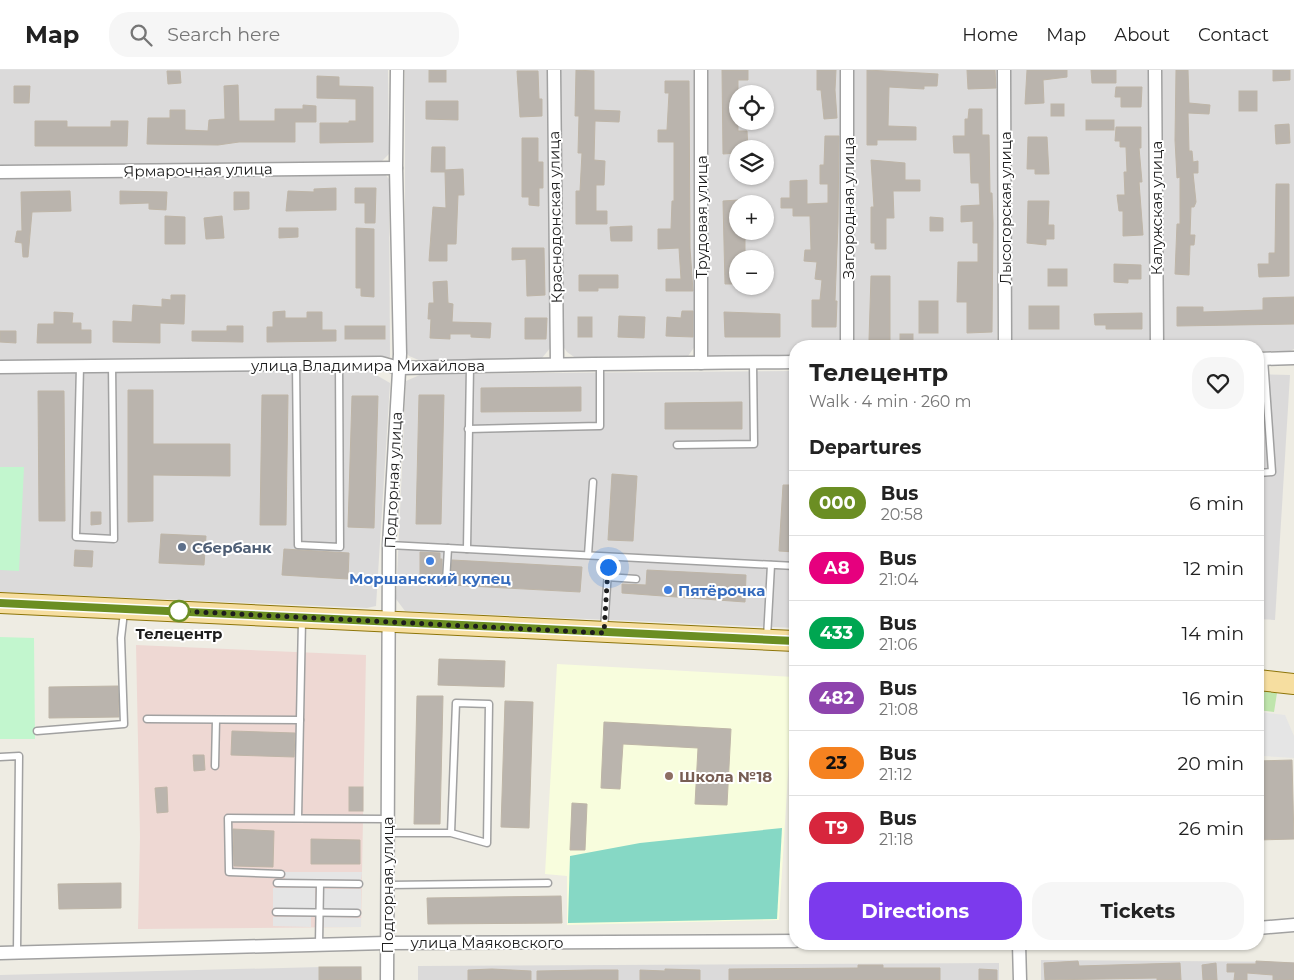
<!DOCTYPE html>
<meta charset="utf-8">
<style>
:root{--surface:#fff;--page:#f6f6f6;--text:#222;--muted:#767676;--line:#e0e0e0;--accent:#7c3aed}
body{margin:0;font-family:Montserrat,sans-serif;background:var(--page);color:var(--text);height:100vh;display:flex;flex-direction:column;font-size:19px;white-space:nowrap}
*{box-sizing:border-box;margin:0}
p{font-size:16px;color:var(--muted)}
.icon{flex:none;width:28px;height:28px;fill:none;stroke:currentColor;stroke-width:2;stroke-linecap:round;stroke-linejoin:round}
.map{position:relative;flex:1;overflow:hidden}
.details{position:absolute;left:789px;top:270px;width:475px;height:610px;display:flex;flex-direction:column;background:var(--surface);border-radius:20px;box-shadow:0 1px 4px #0004}
.details>*{flex:none}
.badge{padding:0 10px;border-radius:16px;font-size:18px;line-height:32px}
.tools{position:absolute;left:729px;top:15px;display:grid;gap:10px}
.tools a{display:grid;place-items:center;width:45px;height:45px;border-radius:50%;background:var(--surface);box-shadow:0 1px 4px #0004;font-size:25px}
.you{position:absolute;width:25px;height:25px;margin:-12px;border:4px solid #fff;border-radius:50%;background:#1a73e8;box-shadow:0 0 0 8px #1a73e833}
.map>.badge{position:absolute;translate:-50% -50%;box-shadow:0 0 0 2px #fff}
h2{padding:0 20px;font-size:19px;line-height:45px}
.round{display:grid;place-items:center;flex:none;width:52px;height:52px;border-radius:20px;background:var(--page)}
.head{display:flex;align-items:center;justify-content:space-between;height:85px;padding:0 20px}
h1{font-size:24px;font-weight:700;line-height:38px}
.action{display:flex;gap:10px;margin-top:auto;padding:10px 20px}
.action a{flex:1;height:58px;border-radius:20px;background:var(--accent);color:#fff;font-size:20px;font-weight:700;line-height:58px;text-align:center}
.action a+a{background:var(--page);color:var(--text)}
ul{padding:0;list-style:none}
li{display:flex;align-items:center;gap:15px;height:65px;padding:0 20px;border-top:1px solid var(--line)}
li div{flex:1}
li b{display:block;font-size:19px}
li em{font-style:normal}
li .badge{min-width:55px;font-weight:700;text-align:center}
header{display:flex;align-items:center;gap:30px;box-sizing:border-box;height:70px;padding:0 25px;background:var(--surface);border-bottom:1px solid var(--line)}
header strong{font-size:24px}
nav{display:flex;gap:28px;margin-inline-start:auto;font-size:18px}
.search{width:350px;height:45px;background:var(--page);display:flex;align-items:center;gap:12px;box-sizing:border-box;padding:0 18px;border-radius:20px;color:var(--muted);font-size:19px}
.map>svg:first-child{display:block}
.residential{fill:#dbdada;fill-rule:evenodd}
.commercial{fill:#eed8d3}
.education{fill:#f8fddd}
.grass{fill:#bfe5ac}
.park{fill:#c2f6ce}
.pitch{fill:#86d8c5}
.parking{fill:#e5e5e5}
.building{fill:#bab4ad;stroke:#beb5a7}
.lines{fill:none;stroke-linecap:round;stroke-linejoin:round}
.service-casing{stroke:#a1a1a1;stroke-width:9}
.minor-casing{stroke:#a1a1a1;stroke-width:15}
.primary-casing{stroke:#8d7509;stroke-width:22}
.service{stroke:#fff;stroke-width:6}
.minor{stroke:#fff;stroke-width:12}
.primary{stroke:#f6dea0;stroke-width:20}
.line-casing{stroke:#fff;stroke-width:11}
.line{stroke:#6b8e23;stroke-width:8}
.walk{stroke:#1d1d1d;stroke-width:5;stroke-dasharray:0 9}
.service-dot{fill:#5c6f8a;stroke:#fff;stroke-width:2}
.shop-dot{fill:#3f7fe0;stroke:#fff;stroke-width:2}
.stop-dot{fill:#fff;stroke:#6b8e23;stroke-width:2.5}
.education-dot{fill:#8d6e63;stroke:#fff;stroke-width:2}
.labels{text-anchor:middle;dominant-baseline:central;stroke-width:4;stroke-linejoin:round;paint-order:stroke}
.street-label{font-size:15px;fill:#1d1d1d;stroke:#fff}
.service-label{font-size:15px;font-weight:bold;fill:#4e5e75;stroke:#fff;text-anchor:start}
.shop-label{font-size:15px;font-weight:bold;fill:#366cbe;stroke:#fff}
.stop-label{font-size:15px;font-weight:bold;fill:#1d1d1d;stroke:#fff}
.education-label{font-size:15px;font-weight:bold;fill:#785e54;stroke:#fff;text-anchor:start}
</style>
<header>
<strong>Map</strong>
<div class="search"><svg class="icon" aria-label="search" viewBox="0 0 24 24"><circle cx="10" cy="10" r="6"/><path d="M15 15l6 6"/></svg>Search here</div>
<nav><a>Home</a><a>Map</a><a>About</a><a>Contact</a></nav>
</header>
<div class="map">
<svg width="1294" height="910" viewBox="0 0 1294 910">
<rect width="100%" height="100%" fill="#eeece3"/>
<g class="residential">
<polygon points="0,0 388,0 389,84 378,95 0,98"/>
<polygon points="405,0 548,0 551,277 542,288 421,291 409,286 405,280"/>
<polygon points="557,0 696,0 695,276 686,289 580,291 567,282 560,272"/>
<path d="M704,0H841V276H795V289L706,287ZM738,24H765V51H738ZM738,79H765V106H738ZM738,134H765V161H738ZM738,189H765V216H738Z"/>
<polygon points="849,0 998,0 997,276 851,276"/>
<polygon points="1010,0 1152,0 1153,276 1012,276 1009,270"/>
<polygon points="1158,0 1294,0 1294,279 1290,281 1258,281 1258,276 1162,276"/>
<polygon points="383,102 389,109 390,287 0,291 0,106"/>
<polygon points="366,299 390,313 376,536 367,538 0,522 0,301"/>
<polygon points="795,301 795,558 405,541 396,529 406,311 422,304"/>
<polygon points="1258,304 1290,305 1275,550 1258,549"/>
<polygon points="1041,890 1294,892 1294,910 1041,910"/>
<polygon points="999,893 999,910 418,910 418,896"/>
<polygon points="361,896 362,910 0,910 0,905"/>
</g>
<polygon class="commercial" points="136,575 366,585 361,857 138,859 140,767"/>
<polygon class="education" points="557,594 794,607 779,850 567,855 567,806 545,804"/>
<polygon class="grass" points="1258,620 1277,623 1274,642 1258,640"/>
<g class="park">
<polygon points="0,397 24,397 19,501 0,500"/>
<polygon points="0,567 34,568 35,669 0,669"/>
</g>
<polygon class="pitch" points="782,758 777,849 568,853 570,786 640,773"/>
<g class="parking">
<polygon points="1258,642 1285,645 1294,666 1294,688 1264,686 1258,684"/>
<polygon points="285,802 362,802 361,810 285,809"/>
<polygon points="273,818 315,818 315,839 273,838"/>
<rect x="324" y="819" width="37" height="20"/>
<polygon points="273,847 311,847 311,857 273,856"/>
<polygon points="324,847 361,848 361,857 324,857"/>
</g>
<g class="building">
<rect x="429" y="0" width="17" height="12"/>
<polygon points="576,0 594,1 594,40 620,41 619,52 595,51 594,90 605,91 604,115 596,115 596,141 607,141 607,154 576,154 576,121 580,121 582,83 578,83 579,46 575,46"/>
<polygon points="722,0 748,0 748,10 738,10 738,61 747,61 748,79 738,79 738,83 723,84"/>
<polygon points="817,0 836,0 835,20 837,48 824,49 821,20 817,20"/>
<polygon points="867,0 938,4 937,16 924,16 924,19 889,17 888,56 916,57 916,70 877,70 877,75 867,75"/>
<polygon points="967,0 995,0 996,18 968,19"/>
<polygon points="1027,0 1067,0 1067,7 1043,10 1044,33 1025,34"/>
<polygon points="1091,0 1116,0 1116,13 1092,13"/>
<polygon points="1176,0 1188,0 1189,33 1210,35 1209,44 1188,43 1189,81 1192,81 1193,92 1198,91 1198,103 1193,103 1196,132 1194,137 1191,137 1190,165 1195,165 1194,175 1190,175 1189,205 1175,204 1177,154 1180,154 1180,107 1177,108 1175,70"/>
<polygon points="1273,0 1290,0 1290,10 1273,11"/>
<polygon points="167,1 180,1 181,13 168,14"/>
<polygon points="517,1 538,1 539,29 542,29 542,46 520,47"/>
<polygon points="317,6 339,7 339,16 373,17 373,72 320,73 320,53 349,53 349,51 356,51 356,29 317,28"/>
<polygon points="665,11 689,11 690,178 693,221 666,221 666,209 681,209 679,178 658,179 658,159 671,159 672,131 674,131 674,72 658,72 658,60 667,60 669,23 665,23"/>
<polygon points="238,15 239,51 275,51 275,39 303,39 303,35 316,36 316,52 295,52 295,72 239,72 218,75 147,74 148,48 170,48 170,40 185,40 185,60 208,61 209,50 225,49 224,16"/>
<polygon points="14,16 30,16 29,33 14,33"/>
<polygon points="1116,17 1142,17 1141,37 1121,37 1121,27 1115,27"/>
<rect x="1239" y="21" width="18" height="20"/>
<polygon points="426,31 458,31 458,50 426,49"/>
<rect x="1051" y="34" width="13" height="12"/>
<polygon points="969,39 982,39 982,65 989,65 990,123 992,123 993,153 992,262 967,263 967,232 957,232 958,192 978,192 978,173 973,173 973,151 961,152 961,136 980,135 979,113 971,113 970,83 954,83 953,66 965,66 965,49 968,49"/>
<rect x="1086" y="50" width="28" height="10"/>
<polygon points="35,51 67,51 67,57 111,57 111,51 128,51 127,76 35,76"/>
<polygon points="1289,54 1290,73 1276,74 1275,55"/>
<polygon points="1116,57 1141,57 1141,78 1139,78 1142,112 1139,112 1143,165 1123,166 1123,141 1119,141 1117,125 1125,125 1124,102 1127,102 1126,77 1120,77 1120,71 1115,71"/>
<polygon points="825,66 839,66 838,153 835,231 837,231 836,257 812,257 812,230 820,230 822,210 815,209 817,192 804,191 805,180 811,180 810,146 793,146 793,138 781,138 781,128 790,128 790,111 807,110 807,134 828,133 828,114 820,114 820,95 824,95"/>
<polygon points="1028,67 1047,67 1049,104 1035,104 1035,99 1027,99"/>
<polygon points="522,68 538,68 538,92 543,92 543,118 539,118 539,136 529,135 529,127 522,127"/>
<polygon points="432,77 445,77 445,100 463,99 464,125 458,125 456,174 447,174 447,191 429,191 433,137 446,138 445,102 431,102"/>
<polygon points="871,90 905,93 905,110 920,110 920,121 893,121 894,148 886,148 886,179 875,179 875,173 871,173 871,137 874,137"/>
<polygon points="1276,114 1289,114 1289,206 1259,207 1258,194 1269,194 1269,183 1275,183"/>
<polygon points="336,118 336,140 286,141 288,121 314,122 314,119"/>
<polygon points="355,118 376,118 375,153 365,153 365,133 355,133"/>
<polygon points="70,121 71,141 32,142 28,187 23,187 22,173 15,172 17,161 22,161 21,122"/>
<polygon points="120,121 167,122 166,140 149,139 149,133 120,134"/>
<polygon points="234,122 249,122 249,139 234,140"/>
<polygon points="738,130 738,162 745,162 745,184 738,184 738,214 725,214 723,131"/>
<polygon points="1028,131 1049,131 1048,155 1054,155 1054,169 1046,169 1046,175 1027,173"/>
<polygon points="165,146 185,147 185,174 165,174"/>
<polygon points="222,146 224,168 206,169 204,148"/>
<polygon points="930,147 943,148 943,161 930,161"/>
<polygon points="632,156 632,171 611,171 610,157"/>
<polygon points="279,158 298,158 298,167 279,168"/>
<polygon points="356,158 374,159 374,227 361,226 361,218 356,218"/>
<polygon points="512,178 544,178 545,225 527,226 526,189 512,190"/>
<polygon points="1114,194 1141,195 1141,209 1128,209 1128,213 1114,212"/>
<rect x="1048" y="199" width="19" height="17"/>
<polygon points="579,205 618,205 618,218 598,218 598,221 579,221"/>
<polygon points="871,206 890,206 890,270 869,270"/>
<polygon points="447,211 448,233 453,234 452,252 491,253 490,268 471,267 471,264 450,264 450,269 430,268 431,249 428,249 429,233 434,233 433,212"/>
<polygon points="171,225 185,225 184,254 160,253 160,273 113,272 113,251 132,252 133,235 162,237 162,229 171,230"/>
<polygon points="1294,227 1294,254 1177,256 1177,237 1203,237 1203,242 1263,240 1263,228"/>
<rect x="919" y="231" width="19" height="32"/>
<rect x="1029" y="236" width="30" height="23"/>
<polygon points="285,241 285,248 307,248 307,242 322,242 322,260 336,260 336,271 267,272 267,257 273,257 273,242"/>
<polygon points="682,241 693,241 693,267 666,266 667,247 681,248"/>
<polygon points="54,242 73,243 72,253 81,253 81,260 91,260 91,273 37,273 38,254 54,254"/>
<polygon points="724,242 780,244 780,267 725,267"/>
<polygon points="1142,243 1142,259 1106,259 1106,255 1095,255 1094,244"/>
<polygon points="619,246 645,247 644,268 618,267"/>
<rect x="578" y="247" width="14" height="20"/>
<polygon points="525,248 547,248 546,269 525,269"/>
<polygon points="227,256 243,256 243,272 192,271 192,261 227,261"/>
<rect x="345" y="256" width="40" height="13"/>
<polygon points="0,261 16,261 16,273 0,272"/>
<rect x="900" y="264" width="13" height="11"/>
<polygon points="581,317 581,341 481,342 481,318"/>
<polygon points="128,320 153,320 153,374 230,374 230,406 153,405 153,451 128,452"/>
<polygon points="38,321 64,321 65,451 39,451"/>
<polygon points="262,325 288,325 286,455 260,455"/>
<polygon points="419,325 444,325 441,454 416,454"/>
<polygon points="352,326 378,326 374,458 348,457"/>
<polygon points="742,332 742,359 665,359 665,333"/>
<polygon points="612,404 637,406 633,471 608,470"/>
<polygon points="783,415 795,415 795,482 779,481"/>
<polygon points="91,442 101,442 101,454 91,455"/>
<polygon points="161,464 206,466 204,495 159,493"/>
<polygon points="284,479 349,483 348,509 282,505"/>
<polygon points="75,480 93,481 92,497 74,496"/>
<polygon points="420,482 440,483 440,489 442,489 442,515 420,515"/>
<polygon points="452,490 582,497 580,522 450,515"/>
<polygon points="647,500 746,505 745,532 622,523 622,514 646,515"/>
<polygon points="439,589 505,591 504,617 438,615"/>
<polygon points="118,616 119,647 49,648 49,617"/>
<polygon points="417,626 443,626 440,754 414,754"/>
<polygon points="505,631 533,632 529,758 501,757"/>
<polygon points="604,652 731,659 727,735 695,734 698,678 623,674 620,719 601,718"/>
<polygon points="232,661 295,663 294,687 231,685"/>
<polygon points="193,685 204,685 205,700 194,701"/>
<polygon points="1292,690 1294,769 1258,770 1258,691"/>
<polygon points="167,717 168,742 157,743 155,718"/>
<rect x="349" y="717" width="14" height="24"/>
<polygon points="572,733 587,734 585,780 570,780"/>
<polygon points="233,759 274,761 273,797 234,796"/>
<polygon points="311,769 360,770 360,794 311,794"/>
<polygon points="121,813 121,838 59,839 58,814"/>
<polygon points="561,826 562,853 428,854 427,828"/>
<polygon points="1078,891 1079,896 1180,893 1181,910 1157,910 1157,908 1045,910 1044,893"/>
<polygon points="1256,891 1294,893 1294,910 1273,910 1273,905 1247,903 1247,910 1234,910 1235,902 1227,902 1227,894 1256,894"/>
<polygon points="1216,893 1217,910 1203,910 1202,895"/>
<polygon points="858,895 883,895 883,898 940,898 940,910 729,910 729,899 858,898"/>
<rect x="319" y="897" width="42" height="13"/>
<polygon points="492,899 531,901 531,910 468,910 468,900"/>
<polygon points="665,899 700,900 700,910 640,910 640,900 665,901"/>
<polygon points="979,899 997,900 997,910 979,910"/>
<polygon points="592,900 618,900 618,910 537,910 537,901"/>
</g>
<g class="lines">
<defs>
<g id="service">
<polyline points="296,294 298,475 340,477 339,293"/>
<polyline points="80,296 76,467 114,469 112,295"/>
<polyline points="468,359 600,356 600,295"/>
<polyline points="677,375 754,374 753,293"/>
<polyline points="1258,403 1272,402 1264,289"/>
<polyline points="389,475 795,496"/>
<polyline points="467,479 470,296"/>
<polyline points="588,485 593,412"/>
<polyline points="607,507 636,509"/>
<polyline points="446,512 448,478"/>
<polyline points="604,559 609,487"/>
<polyline points="767,568 771,495"/>
<polyline points="147,649 300,650"/>
<polyline points="37,661 124,654 121,568 124,542"/>
<polyline points="0,687 19,686 17,882"/>
<polyline points="215,696 216,650"/>
<polyline points="298,748 302,550"/>
<polyline points="387,763 451,763 456,633 489,634 487,773 451,763"/>
<polyline points="281,804 229,802 228,748 387,749"/>
<polyline points="277,813 359,814"/>
<polyline points="389,815 548,813"/>
<polyline points="276,842 357,843"/>
<polyline points="319,874 320,814"/>
</g>
<g id="minor">
<polyline points="554,0 557,293"/>
<polyline points="701,0 701,293"/>
<polyline points="847,0 847,276"/>
<polyline points="1004,0 1005,276"/>
<polyline points="1155,0 1157,276"/>
<polyline points="0,102 396,98"/>
<polyline points="1258,289 1294,288"/>
<path d="M0,297L381,293L399,298C531,294 663,293 795,292"/>
<polyline points="1258,858 1294,855"/>
<polyline points="1019,874 1020,910"/>
<polyline points="0,883 386,873 795,871"/>
<polyline points="387,910 389,475 400,284 396,98 397,0"/>
</g>
<g id="primary">
<polyline points="0,533 795,571"/>
<polyline points="1258,610 1294,614"/>
</g>
</defs>
<use href="#service" class="service-casing"/>
<use href="#minor" class="minor-casing"/>
<use href="#primary" class="primary-casing"/>
<use href="#service" class="service"/>
<use href="#minor" class="minor"/>
<use href="#primary" class="primary"/>
</g>
<g class="lines">
<defs>
<polyline id="line" points="0,533 795,571"/>
</defs>
<use href="#line" class="line-casing"/>
<use href="#line" class="line"/>
<polyline class="walk" points="179,541 604,563 608,497"/>
</g>
<circle class="service-dot" cx="182" cy="477" r="5"/>
<g class="shop-dot">
<circle cx="430" cy="491" r="5"/>
<circle cx="668" cy="520" r="5"/>
</g>
<circle class="stop-dot" cx="179" cy="541" r="10"/>
<circle class="education-dot" cx="669" cy="706" r="5"/>
<g class="labels">
<g class="street-label">
<text transform="translate(198 100) rotate(-1)">Ярмарочная улица</text>
<text transform="translate(848 138) rotate(-90)">Загородная улица</text>
<text transform="translate(1005 138) rotate(-90)">Лысогорская улица</text>
<text transform="translate(1156 138) rotate(-90)">Калужская улица</text>
<text transform="translate(555 147) rotate(-91)">Краснодонская улица</text>
<text transform="translate(701 147) rotate(-90)">Трудовая улица</text>
<text x="368" y="295">улица Владимира Михайлова</text>
<text transform="translate(393 410) rotate(-87)">Подгорная улица</text>
<text transform="translate(387 815) rotate(-90)">Подгорная улица</text>
<text x="487" y="872">улица Маяковского</text>
</g>
<g class="service-label">
<text x="192" y="477">Сбербанк</text>
</g>
<g class="shop-label">
<text x="430" y="508">Моршанский купец</text>
<text x="678" y="520" text-anchor="start">Пятёрочка</text>
</g>
<g class="stop-label">
<text x="179" y="563">Телецентр</text>
</g>
<g class="education-label">
<text x="679" y="706">Школа №18</text>
</g>
</g>
</svg>
<div class="tools">
<a><svg class="icon" aria-label="locate" viewBox="0 0 24 24"><circle cx="12" cy="12" r="6"/><path d="M12 2v4M12 18v4M2 12h4M18 12h4"/></svg></a>
<a><svg class="icon" aria-label="layers" viewBox="0 0 24 24"><path d="M12 4l9 5-9 5-9-5zM3 14l9 5 9-5"/></svg></a>
<a>+</a>
<a>−</a>
</div>
<div class="you" style="left:608px;top:497px"></div>
<section class="details">
<div class="head"><div><h1>Телецентр</h1><p>Walk · 4 min · 260 m</p></div><a class="round"><svg class="icon" aria-label="heart" viewBox="0 0 24 24"><path d="M12 20l-8-8c-3-5 5-10 8-4 3-6 11-1 8 4z"/></svg></a></div>
<h2>Departures</h2>
<ul>
<li><span class="badge" style="background:#6b8e23;color:#fff">000</span><div><b>Bus</b><p>20:58</p></div><em>6 min</em></li>
<li><span class="badge" style="background:#e6007e;color:#fff">А8</span><div><b>Bus</b><p>21:04</p></div><em>12 min</em></li>
<li><span class="badge" style="background:#00a651;color:#fff">433</span><div><b>Bus</b><p>21:06</p></div><em>14 min</em></li>
<li><span class="badge" style="background:#8e44ad;color:#fff">482</span><div><b>Bus</b><p>21:08</p></div><em>16 min</em></li>
<li><span class="badge" style="background:#f58220;color:#111">23</span><div><b>Bus</b><p>21:12</p></div><em>20 min</em></li>
<li><span class="badge" style="background:#d7263d;color:#fff">Т9</span><div><b>Bus</b><p>21:18</p></div><em>26 min</em></li>
</ul>
<div class="action"><a>Directions</a><a>Tickets</a></div>
</section>
</div>
